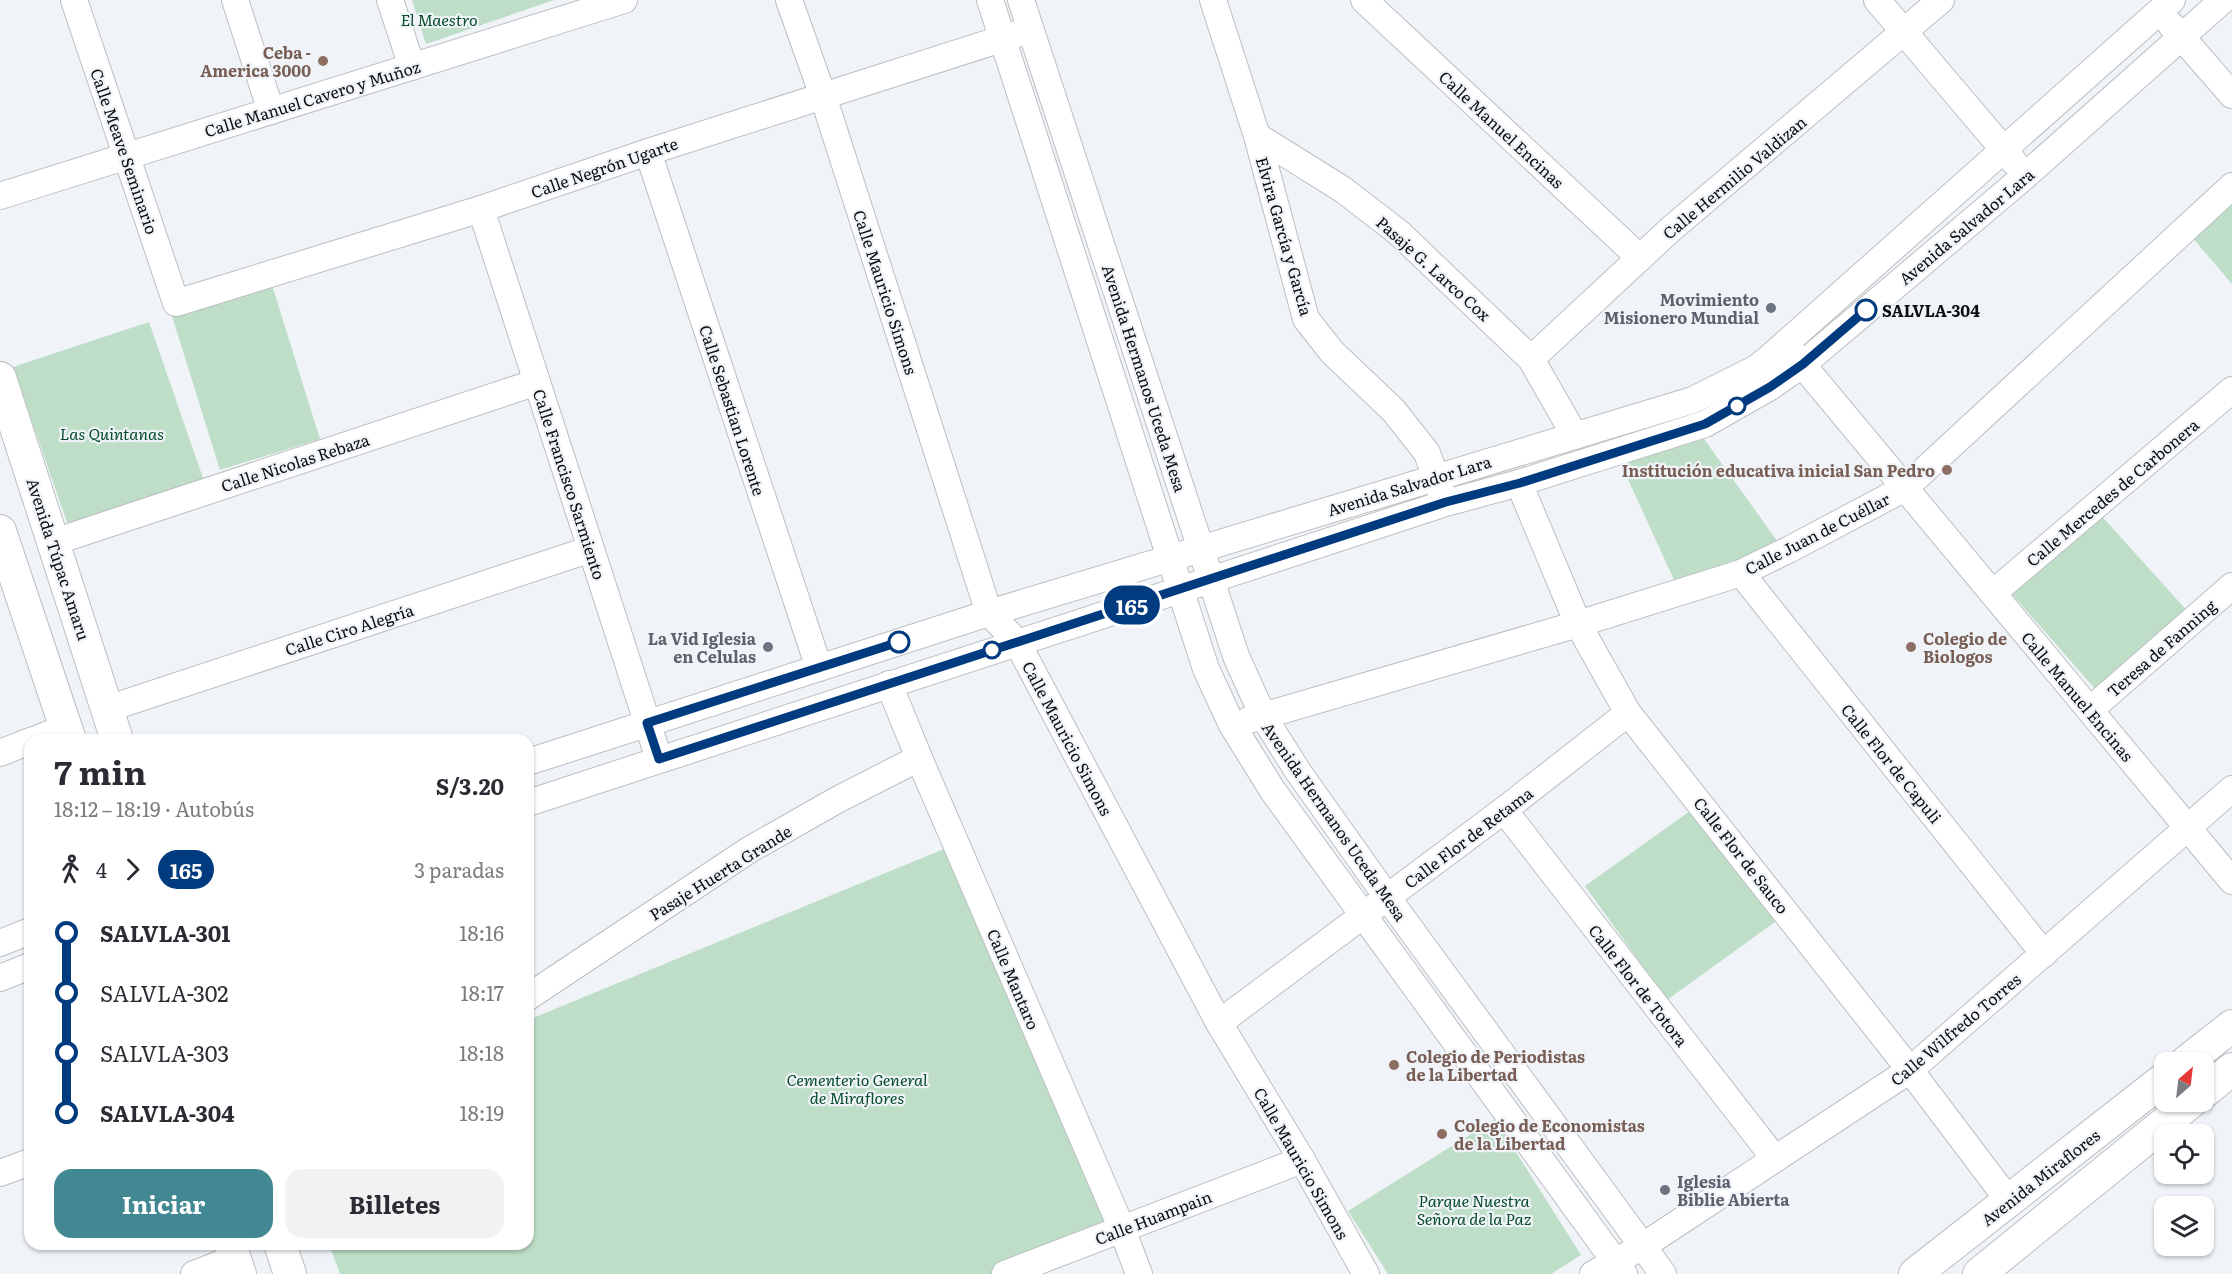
<!DOCTYPE html>
<html lang="es">
<meta charset="utf-8">
<style>
:root{--surface:#fff;--page:#f2f2f3;--text:#2b2b33;--muted:#7c7c81;--accent:#428893}
body{margin:0;font-family:Literata,serif;background:var(--page);color:var(--text);height:100vh;display:flex;flex-direction:column;font-size:22px;white-space:nowrap}
*{box-sizing:border-box;margin:0}
p{font-size:20px;color:var(--muted)}
.icon{flex:none;width:33px;height:33px;fill:none;stroke:currentColor;stroke-width:2;stroke-linecap:round;stroke-linejoin:round}
.map{position:relative;flex:1;overflow:hidden}
.panel{position:absolute;left:24px;top:734px;width:510px;height:516px;display:flex;flex-direction:column;background:var(--surface);border-radius:18px;box-shadow:0 2px 4px #0004}
.panel>*{flex:none}
.badge{padding:0 12px;border-radius:20px;font-size:21px;line-height:39px}
.needle{width:39px;rotate:28deg}
.controls{position:absolute;left:2154px;top:1052px;display:grid;gap:12px}
.controls a{display:grid;place-items:center;width:60px;height:60px;border-radius:12px;background:var(--surface);box-shadow:0 2px 4px #0004;font-size:30px}
.map>.badge{position:absolute;translate:-50% -50%;box-shadow:0 0 0 3px #fff}
.legs{display:flex;align-items:center;gap:9px;height:66px;padding:0 30px;font-size:20px}
.legs p{margin-inline-start:auto}
.summary{display:flex;align-items:center;justify-content:space-between;height:102px;padding:0 30px}
h1{font-size:33px;font-weight:700;line-height:45px}
.cta{display:flex;gap:12px;margin-top:auto;padding:12px 30px}
.cta a{flex:1;height:69px;border-radius:18px;background:var(--accent);color:#fff;font-size:24px;font-weight:700;line-height:69px;text-align:center}
.cta a+a{background:var(--page);color:var(--text)}
ul{padding:0 30px;list-style:none}
li{display:flex;align-items:center;gap:21px;height:60px;font-size:22px}
li i{display:grid;place-items:center;width:9px;height:100%;margin:0 8px;background:currentColor}
li i::after{content:'';width:15px;height:15px;margin:-8px;border:4px solid;border-radius:50%;background:var(--surface)}
li p{margin-inline-start:auto}
li:first-child i{background:linear-gradient(#0000 50%,currentColor 0)}
li:last-child i{background:linear-gradient(currentColor 50%,#0000 0)}
.map>svg:first-child{display:block}
.green{fill:#bedec8}
.lines{fill:none;stroke-linecap:round;stroke-linejoin:round}
.minor-casing{stroke:#bbbfc3;stroke-width:28}
.major-casing{stroke:#bbbfc3;stroke-width:34}
.minor{stroke:#fff;stroke-width:26}
.major{stroke:#fff;stroke-width:32}
.line-1-casing{stroke:#fff;stroke-width:14}
.line-1{stroke:#003b80;stroke-width:9}
.education-dot{fill:#8d6e63;stroke:#f0f4f8;stroke-width:2}
.worship-dot{fill:#6b7280;stroke:#f0f4f8;stroke-width:2}
.stop-1-dot{fill:#fff;stroke:#003b80;stroke-width:3}
.labels{text-anchor:middle;dominant-baseline:central;stroke-width:4.5;stroke-linejoin:round;paint-order:stroke}
.park-label{font-size:16px;font-style:italic;fill:#064c2b;stroke:#f0f4f8}
.education-label{font-size:16px;font-weight:bold;fill:#785e54;stroke:#f0f4f8;text-anchor:start}
.street-label{font-size:16px;fill:#0c0d0e;stroke:#f0f4f8}
.worship-label{font-size:16px;font-weight:bold;fill:#5b616d;stroke:#f0f4f8;text-anchor:end}
.stop-label{font-size:16px;font-weight:bold;fill:#0c0d0e;stroke:#f0f4f8;text-anchor:start}
</style>
<div class="map">
<svg width="2232" height="1274" viewBox="0 0 2232 1274">
<rect width="100%" height="100%" fill="#f0f4f8"/>
<g class="green">
<polygon points="412,0 554,0 426,44"/>
<polygon points="2232,199 2232,284 2191,236"/>
<polygon points="272,285 320,439 220,470 172,316"/>
<polygon points="149,322 204,481 68,525 13,367"/>
<polygon points="1702,436 1780,545 1675,582 1621,464"/>
<polygon points="2098,512 2191,615 2096,690 2012,594"/>
<polygon points="1697,806 1779,919 1667,1000 1585,886"/>
<polygon points="956,844 1122,1229 1005,1274 340,1274 329,1244 528,1244 528,1020"/>
<polygon points="1495,1119 1581,1255 1551,1274 1388,1274 1348,1211"/>
</g>
<g class="lines">
<defs>
<g id="minor">
<polyline points="74,0 176,303 481,209 648,152 1017,34"/>
<polyline points="235,0 271,111"/>
<polyline points="390,0 412,67"/>
<polyline points="789,0 823,96 989,613 1017,642 1219,1023 1302,1160 1366,1274"/>
<polyline points="990,0 1206,669 1232,725 1273,791 1624,1274"/>
<polyline points="1021,0 1236,656 1263,716 1299,773 1387,897 1663,1274"/>
<polyline points="1213,0 1257,136 1306,319 1332,352 1394,411 1427,453 1441,492"/>
<polyline points="1364,0 1640,258"/>
<polyline points="1877,0 2014,162"/>
<polyline points="2171,25 2232,95"/>
<polyline points="1257,136 1342,189 1398,232 1531,359 1575,436"/>
<polyline points="648,152 819,668"/>
<polyline points="0,196 624,0"/>
<polyline points="481,209 659,759"/>
<polyline points="1791,351 2232,881"/>
<polyline points="1531,359 1671,229 1941,0"/>
<polyline points="1519,483 1578,624 1628,713 1910,1070 2009,1201"/>
<polyline points="54,542 537,382"/>
<polyline points="1741,573 2044,954"/>
<polyline points="1993,593 2232,390"/>
<polyline points="889,684 919,758 1122,1229 1139,1274"/>
<polyline points="107,709 591,549"/>
<polyline points="2090,710 2232,586"/>
<polyline points="1249,720 1578,624 1741,573 1792,548 1905,488 2232,186"/>
<polyline points="34,740 66,727"/>
<polyline points="0,753 30,741"/>
<polyline points="528,762 989,613 1693,400 1755,369 1768,359 2172,0"/>
<polyline points="528,803 1446,503 1519,483 1705,424 1770,387 1803,364 2025,176 2223,0"/>
<polyline points="1504,810 1775,1159"/>
<polyline points="0,943 30,931"/>
<polyline points="0,978 30,966"/>
<polyline points="528,997 749,850 837,800 919,758"/>
<polyline points="1219,1023 1504,810 1628,713"/>
<polyline points="0,1173 30,1162"/>
<polyline points="194,1274 235,1258"/>
<polyline points="1005,1274 1302,1160"/>
<polyline points="1593,1274 1643,1246 1910,1070 2232,789"/>
</g>
<g id="major">
<polyline points="0,378 117,740"/>
<polyline points="0,531 70,740"/>
<polyline points="2186,1062 2232,1026"/>
<polyline points="2204,1092 2232,1069"/>
<polyline points="230,1244 240,1274"/>
<polyline points="280,1244 290,1274"/>
<polyline points="1915,1274 2164,1079"/>
<polyline points="1979,1274 2192,1101"/>
</g>
</defs>
<use href="#minor" class="minor-casing"/>
<use href="#major" class="major-casing"/>
<use href="#minor" class="minor"/>
<use href="#major" class="major"/>
</g>
<g class="lines">
<defs>
<polyline id="line-1" points="899,642 647,723 659,759 1446,502 1520,483 1705,424 1770,387 1803,364 1866,310"/>
</defs>
<use href="#line-1" class="line-1-casing"/>
<use href="#line-1" class="line-1"/>
</g>
<g class="education-dot">
<circle cx="323" cy="61" r="6"/>
<circle cx="1947" cy="470" r="6"/>
<circle cx="1911" cy="647" r="6"/>
<circle cx="1394" cy="1065" r="6"/>
<circle cx="1442" cy="1134" r="6"/>
</g>
<g class="worship-dot">
<circle cx="1771" cy="308" r="6"/>
<circle cx="768" cy="647" r="6"/>
<circle cx="1665" cy="1190" r="6"/>
</g>
<g class="stop-1-dot">
<circle cx="1866" cy="310" r="10"/>
<circle cx="1737" cy="406" r="8"/>
<circle cx="899" cy="642" r="10"/>
<circle cx="992" cy="650" r="8"/>
</g>
<g class="labels">
<g class="park-label">
<text x="439" y="19">El Maestro</text>
<text x="112" y="433">Las Quintanas</text>
<text x="857" y="1079">Cementerio General<tspan x="857" dy="18">de Miraflores</tspan></text>
<text x="1474" y="1200">Parque Nuestra<tspan x="1474" dy="18">Señora de la Paz</tspan></text>
</g>
<g class="education-label">
<text x="311" y="52" text-anchor="end">Ceba -<tspan x="311" dy="18">America 3000</tspan></text>
<text x="1935" y="470" text-anchor="end">Institución educativa inicial San Pedro</text>
<text x="1923" y="638">Colegio de<tspan x="1923" dy="18">Biologos</tspan></text>
<text x="1406" y="1056">Colegio de Periodistas<tspan x="1406" dy="18">de la Libertad</tspan></text>
<text x="1454" y="1125">Colegio de Economistas<tspan x="1454" dy="18">de la Libertad</tspan></text>
</g>
<g class="street-label">
<text transform="translate(312 98) rotate(-17)">Calle Manuel Cavero y Muñoz</text>
<text transform="translate(1502 129) rotate(43)">Calle Manuel Encinas</text>
<text transform="translate(125 151) rotate(71)">Calle Meave Seminario</text>
<text transform="translate(604 167) rotate(-19)">Calle Negrón Ugarte</text>
<text transform="translate(1734 177) rotate(-40)">Calle Hermilio Valdizan</text>
<text transform="translate(1966 226) rotate(-40)">Avenida Salvador Lara</text>
<text transform="translate(1285 236) rotate(74)">Elvira García y García</text>
<text transform="translate(1434 268) rotate(42)">Pasaje G. Larco Cox</text>
<text transform="translate(886 292) rotate(72)">Calle Mauricio Simons</text>
<text transform="translate(1145 378) rotate(72)">Avenida Hermanos Uceda Mesa</text>
<text transform="translate(733 410) rotate(72)">Calle Sebastian Lorente</text>
<text transform="translate(295 462) rotate(-18)">Calle Nicolas Rebaza</text>
<text transform="translate(570 484) rotate(72)">Calle Francisco Sarmiento</text>
<text transform="translate(1409 485) rotate(-17)">Avenida Salvador Lara</text>
<text transform="translate(2112 492) rotate(-40)">Calle Mercedes de Carbonera</text>
<text transform="translate(1817 533) rotate(-27)">Calle Juan de Cuéllar</text>
<text transform="translate(59 559) rotate(72)">Avenida Túpac Amaru</text>
<text transform="translate(349 629) rotate(-18)">Calle Ciro Alegría</text>
<text transform="translate(2161 648) rotate(-41)">Teresa de Fanning</text>
<text transform="translate(2078 696) rotate(50)">Calle Manuel Encinas</text>
<text transform="translate(1068 738) rotate(62)">Calle Mauricio Simons</text>
<text transform="translate(1892 763) rotate(51)">Calle Flor de Capuli</text>
<text transform="translate(1335 821) rotate(55)">Avenida Hermanos Uceda Mesa</text>
<text transform="translate(1468 837) rotate(-37)">Calle Flor de Retama</text>
<text transform="translate(1742 855) rotate(52)">Calle Flor de Sauco</text>
<text transform="translate(720 872) rotate(-32)">Pasaje Huerta Grande</text>
<text transform="translate(1014 979) rotate(67)">Calle Mantaro</text>
<text transform="translate(1639 985) rotate(52)">Calle Flor de Totora</text>
<text transform="translate(1955 1029) rotate(-40)">Calle Wilfredo Torres</text>
<text transform="translate(1302 1163) rotate(60)">Calle Mauricio Simons</text>
<text transform="translate(2040 1177) rotate(-38)">Avenida Miraflores</text>
<text transform="translate(1153 1217) rotate(-21)">Calle Huampain</text>
</g>
<g class="worship-label">
<text x="1759" y="299">Movimiento<tspan x="1759" dy="18">Misionero Mundial</tspan></text>
<text x="756" y="638">La Vid Iglesia<tspan x="756" dy="18">en Celulas</tspan></text>
<text x="1677" y="1181" text-anchor="start">Iglesia<tspan x="1677" dy="18">Biblie Abierta</tspan></text>
</g>
<g class="stop-label">
<text x="1882" y="310">SALVLA-304</text>
</g>
</g>
</svg>
<div class="controls">
<a><svg class="needle" viewBox="-14 -14 28 28"><path d="M0-13l5 13h-10z" fill="#e53935"/><path d="M0 13l5-13h-10z" fill="#7c7c81"/></svg></a>
<a><svg class="icon" aria-label="locate" viewBox="0 0 24 24"><circle cx="12" cy="12" r="6"/><path d="M12 2v4M12 18v4M2 12h4M18 12h4"/></svg></a>
<a><svg class="icon" aria-label="layers" viewBox="0 0 24 24"><path d="M12 4l9 5-9 5-9-5zM3 14l9 5 9-5"/></svg></a>
</div>
<b class="badge" style="left:1132px;top:605px;background:#003b80;color:#fff">165</b>
<section class="panel">
<div class="summary"><div><h1>7 min</h1><p>18:12 – 18:19 · Autobús</p></div><b>S/3.20</b></div>
<div class="legs"><svg class="icon" aria-label="walk" viewBox="0 0 24 24"><circle cx="13" cy="4" r="2"/><path d="M13 8l-2 6 4 7M11 14l-3 7M7 12l3-4h3l4 4"/></svg>4<svg class="icon" aria-label="forward" viewBox="0 0 24 24"><path d="M9 5l7 7-7 7"/></svg><b class="badge" style="background:#003b80;color:#fff">165</b><p>3 paradas</p></div>
<ul>
<li><i style="color:#003b80"></i><b>SALVLA-301</b><p>18:16</p></li>
<li><i style="color:#003b80"></i><span>SALVLA-302</span><p>18:17</p></li>
<li><i style="color:#003b80"></i><span>SALVLA-303</span><p>18:18</p></li>
<li><i style="color:#003b80"></i><b>SALVLA-304</b><p>18:19</p></li>
</ul>
<div class="cta"><a>Iniciar</a><a>Billetes</a></div>
</section>
</div>
